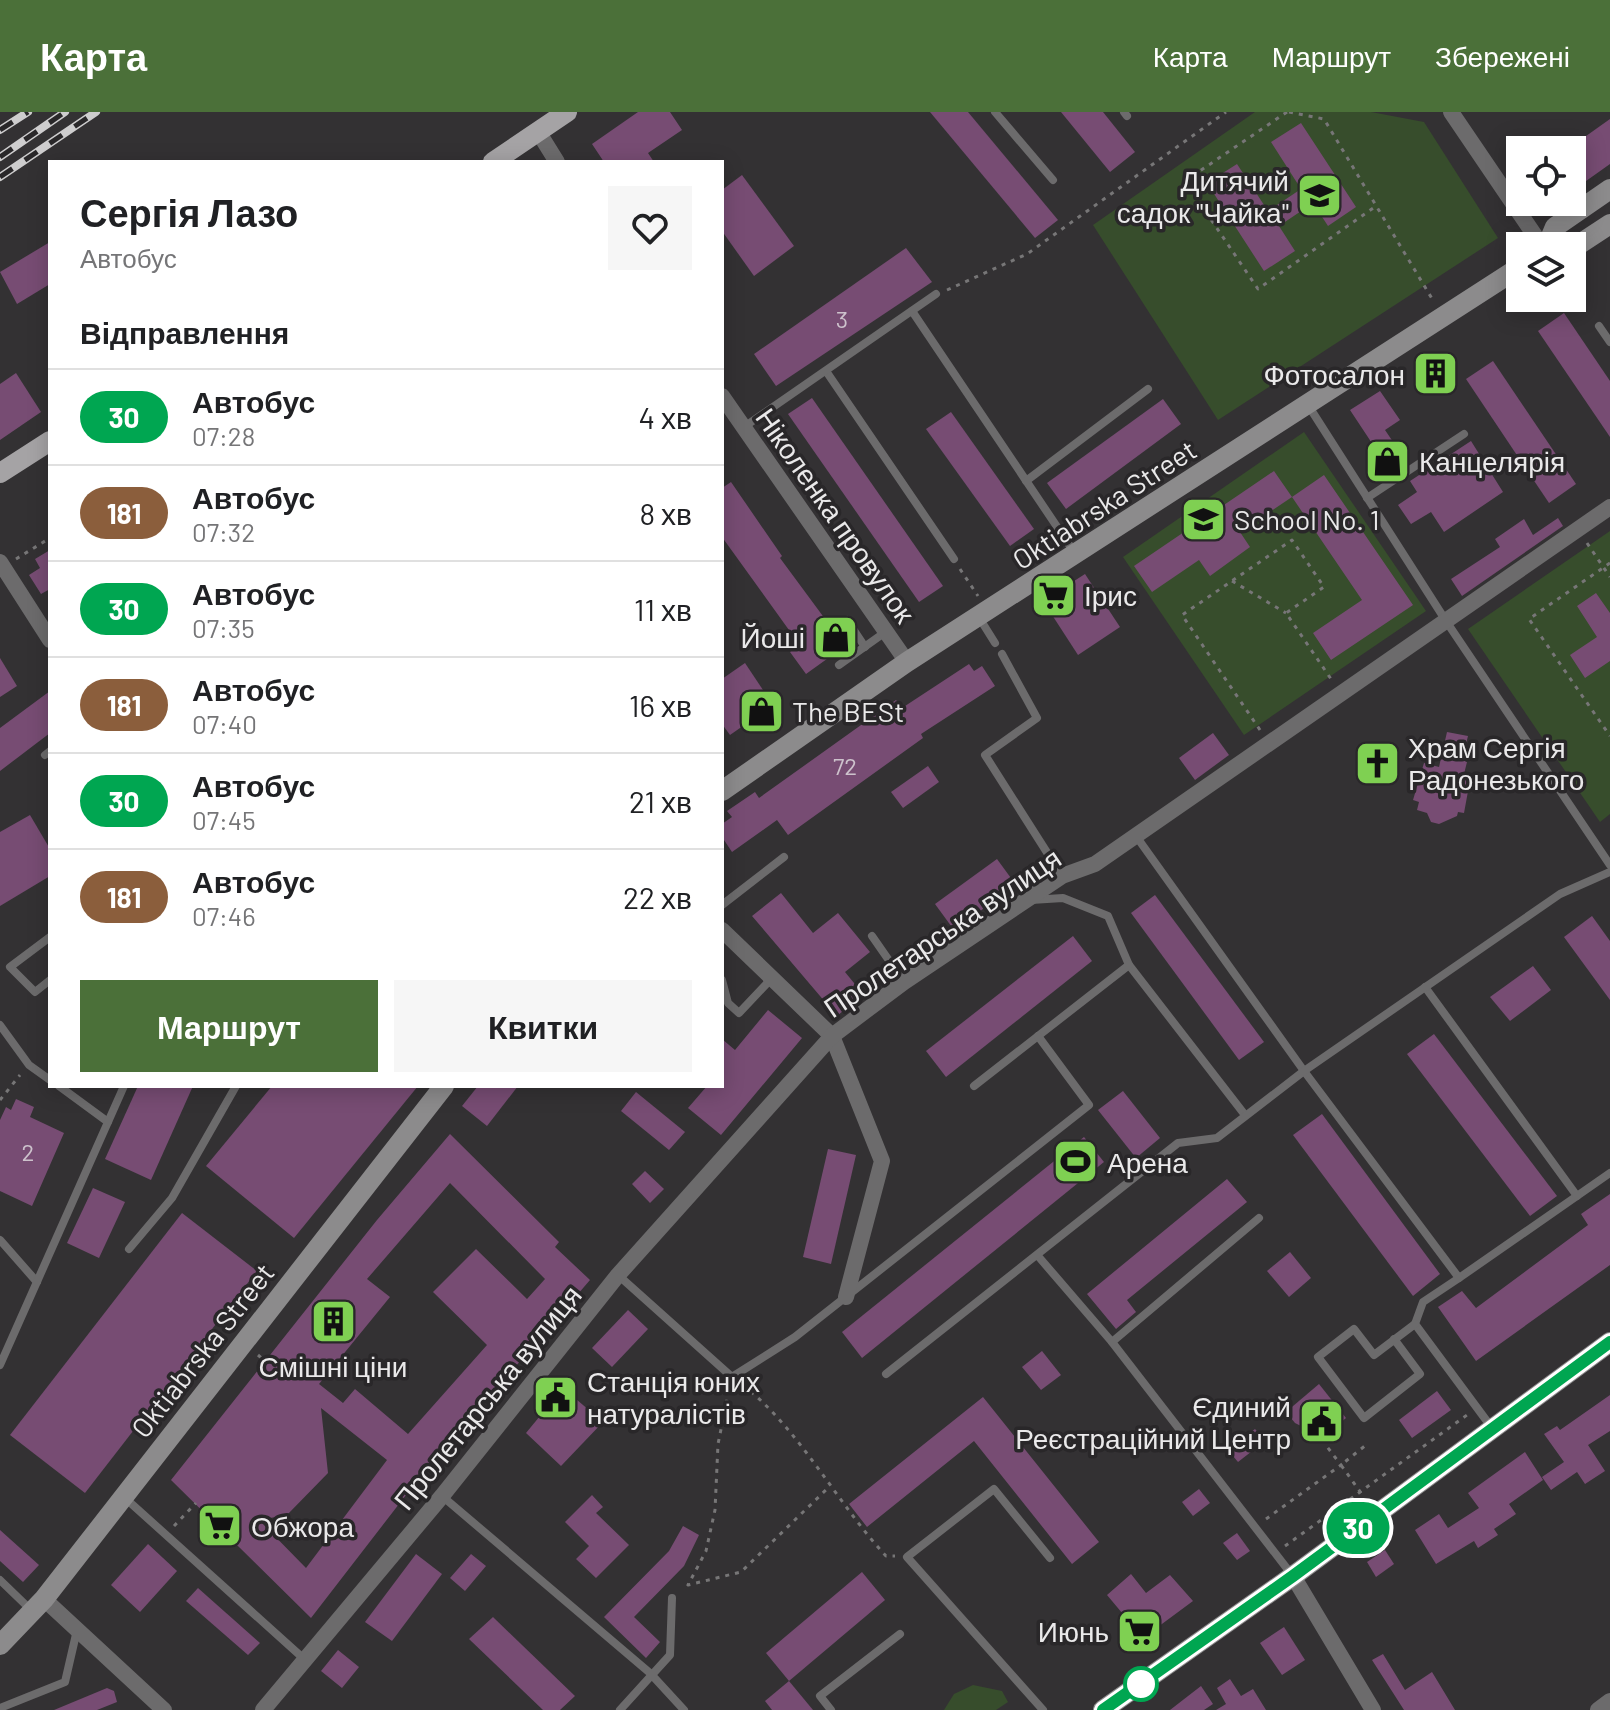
<!DOCTYPE html>
<html lang="uk">
<meta charset="utf-8">
<style>
:root{--surface:#fff;--page:#f6f6f6;--text:#202124;--muted:#757577;--line:#e0e0e0;--accent:#4b7039}
body{margin:0;font-family:Barlow,sans-serif;background:var(--page);color:var(--text);height:100vh;display:flex;flex-direction:column;font-size:30px;white-space:nowrap}
*{box-sizing:border-box;margin:0}
p{font-size:26px;color:var(--muted)}
.icon{flex:none;width:44px;height:44px;fill:none;stroke:currentColor;stroke-width:2;stroke-linecap:round;stroke-linejoin:round}
.map{position:relative;flex:1;overflow:hidden}
.sheet{position:absolute;left:48px;top:48px;width:676px;height:928px;display:flex;flex-direction:column;background:var(--surface);border-radius:0px;box-shadow:0 4px 20px #0003}
.sheet>*{flex:none}
.badge{padding:0 16px;border-radius:26px;font-size:28px;line-height:52px}
.controls{position:absolute;left:1506px;top:24px;display:grid;gap:16px}
.controls a{display:grid;place-items:center;width:80px;height:80px;border-radius:0px;background:var(--surface);box-shadow:0 4px 20px #0003;font-size:40px}
.map>.badge{position:absolute;translate:-50% -50%;box-shadow:0 0 0 4px #fff}
h2{padding:0 32px;font-size:30px;line-height:72px}
.round{display:grid;place-items:center;flex:none;width:84px;height:84px;border-radius:0px;background:var(--page)}
.head{display:flex;align-items:center;justify-content:space-between;height:136px;padding:0 32px}
h1{font-size:38px;font-weight:600;line-height:60px}
.cta{display:flex;gap:16px;margin-top:auto;padding:16px 32px}
.cta a{flex:1;height:92px;border-radius:0px;background:var(--accent);color:#fff;font-size:32px;font-weight:600;line-height:92px;text-align:center}
.cta a+a{background:var(--page);color:var(--text)}
ul{padding:0;list-style:none}
li{display:flex;align-items:center;gap:24px;height:96px;padding:0 32px;border-top:2px solid var(--line)}
li div{flex:1}
li b{display:block;font-size:30px}
li em{font-style:normal}
li .badge{min-width:88px;font-weight:700;text-align:center}
header{display:flex;align-items:center;gap:48px;box-sizing:border-box;height:112px;padding:0 40px;background:var(--accent);color:#fff}
header strong{font-size:38px}
nav{display:flex;gap:44px;margin-inline-start:auto;font-size:28px}
.map>svg:first-child{display:block}
.green{fill:#374d2c}
.building{fill:#774c73;fill-rule:evenodd}
.lines{fill:none;stroke-linecap:round;stroke-linejoin:round}
.path{stroke:#777677;stroke-width:3;stroke-dasharray:4 6;stroke-linecap:butt}
.lane{stroke:#6c6b6c;stroke-width:8}
.street{stroke:#6c6b6c;stroke-width:16}
.secondary{stroke:#8c8b8c;stroke-width:20}
.primary{stroke:#a5a3a5;stroke-width:20}
.rail-casing{stroke:#cecdce;stroke-width:8}
.rail{stroke:#292729;stroke-width:5;stroke-dasharray:15;stroke-linecap:butt}
.line-casing{stroke:#fff;stroke-width:18}
.line{stroke:#00a651;stroke-width:12}
.stop-dot{fill:#fff;stroke:#00a651;stroke-width:4}
.labels{text-anchor:middle;dominant-baseline:central;stroke-width:7;stroke-linejoin:round;paint-order:stroke}
.number-label{font-size:24px;fill:#cdc2cc}
.poi-label{font-size:28px;fill:#eae9ea;stroke:#292729;text-anchor:start}
.street-label{font-size:28px;fill:#eae9ea;stroke:#292729}
</style>
<header>
<strong>Карта</strong>
<nav><a>Карта</a><a>Маршрут</a><a>Збережені</a></nav>
</header>
<div class="map">
<svg width="1610" height="1598" viewBox="0 0 1610 1598">
<rect width="100%" height="100%" fill="#333133"/>
<g class="green">
<polygon points="1255,0 1371,0 1424,10 1498,126 1218,308 1093,113"/>
<polygon points="1304,320 1426,499 1244,623 1123,445"/>
<polygon points="1610,419 1610,702 1600,710 1468,517"/>
<polygon points="973,1573 1002,1579 1008,1590 996,1598 944,1598 954,1582"/>
</g>
<g class="building">
<polygon points="638,0 670,0 682,18 648,41 654,50 604,50 592,32"/>
<polygon points="930,0 968,0 1058,108 1035,126"/>
<polygon points="1061,0 1103,0 1135,40 1110,60"/>
<polygon points="1610,7 1610,52 1572,79 1572,34"/>
<polygon points="1301,11 1356,95 1328,114 1313,91 1279,114 1295,139 1264,159 1207,71 1237,52 1268,99 1301,77 1271,30"/>
<polygon points="742,63 794,134 754,164 722,119 722,78"/>
<polygon points="50,130 50,172 17,192 0,160"/>
<polygon points="906,136 932,170 776,274 754,242"/>
<polygon points="1564,201 1610,269 1610,325 1538,219"/>
<polygon points="1440,248 1452,264 1431,277 1421,261"/>
<polygon points="1493,249 1576,372 1549,391 1466,267"/>
<polygon points="16,261 41,300 0,328 0,272"/>
<polygon points="1380,279 1400,308 1385,318 1406,349 1391,360 1350,298"/>
<polygon points="812,286 943,474 919,490 788,302"/>
<polygon points="1163,287 1181,312 1066,397 1047,371"/>
<polygon points="951,300 1034,417 1010,434 926,317"/>
<polygon points="1471,329 1503,380 1444,420 1431,400 1411,412 1398,393 1417,380 1410,369"/>
<polygon points="1274,359 1292,385 1240,420 1250,435 1210,464 1199,448 1152,480 1134,454"/>
<polygon points="1324,363 1413,493 1331,548 1313,521 1362,488 1292,385"/>
<polygon points="731,370 782,444 780,446 845,534 806,562 790,540 799,532 722,425 722,376"/>
<polygon points="1558,406 1563,414 1462,484 1451,467 1500,435 1495,427 1524,407 1533,423"/>
<polygon points="50,438 50,477 41,482 29,463 40,456 35,447"/>
<polygon points="1085,462 1120,515 1078,543 1043,489"/>
<polygon points="1596,481 1610,501 1610,549 1585,566 1570,543 1597,525 1577,494"/>
<polygon points="0,546 17,574 0,585"/>
<polygon points="745,551 773,593 730,623 722,612 722,567"/>
<polygon points="969,552 974,559 982,554 995,574 921,622 923,626 788,723 777,708 732,740 722,725 722,712 732,705 727,699 755,680 759,686 896,588 902,596"/>
<polygon points="50,579 50,621 0,659 0,616"/>
<polygon points="1447,620 1468,624 1462,648 1467,650 1464,662 1471,663 1464,701 1458,700 1457,704 1439,712 1431,710 1427,701 1417,698 1419,690 1413,688 1424,651 1439,655"/>
<polygon points="1213,621 1229,643 1195,668 1179,646"/>
<polygon points="1371,631 1391,637 1382,670 1361,664"/>
<polygon points="928,654 939,670 903,696 891,680"/>
<polygon points="30,703 50,737 50,764 0,794 0,720"/>
<polygon points="997,747 1016,773 954,818 935,792"/>
<polygon points="781,781 813,821 838,801 870,840 845,860 863,882 837,904 752,804"/>
<polygon points="1155,783 1264,930 1239,948 1131,801"/>
<polygon points="1592,804 1610,829 1610,888 1564,825"/>
<polygon points="1073,824 1092,849 946,965 926,939"/>
<polygon points="1533,854 1551,878 1510,909 1490,885"/>
<polygon points="768,898 802,926 721,1023 688,996 707,974 722,974 722,927 735,938"/>
<polygon points="1434,922 1557,1084 1530,1104 1407,942"/>
<polygon points="138,974 193,974 151,1068 105,1047"/>
<polygon points="272,974 418,974 294,1126 206,1054"/>
<polygon points="478,974 518,974 487,1014 462,994"/>
<polygon points="1123,979 1160,1026 1136,1046 1098,998"/>
<polygon points="636,980 685,1020 669,1038 621,999"/>
<polygon points="16,987 34,995 30,1005 64,1021 32,1094 0,1079 0,1008 6,995 11,998"/>
<polygon points="1322,1002 1440,1162 1413,1184 1293,1023"/>
<path d="M450,1022L559,1130L555,1135L590,1168L416,1370L311,1506L171,1368L377,1108ZM450,1071L545,1167L527,1187L476,1137L433,1180L487,1233L408,1322L355,1277L343,1291L319,1272L390,1185L367,1167ZM321,1296L387,1348L306,1456L259,1408L287,1403L328,1361Z"/>
<polygon points="1084,1025 1104,1050 862,1246 842,1220"/>
<polygon points="828,1037 856,1043 831,1152 803,1145"/>
<polygon points="645,1059 664,1077 650,1091 632,1072"/>
<polygon points="1227,1067 1247,1090 1127,1188 1136,1200 1116,1217 1087,1182"/>
<polygon points="93,1076 125,1090 99,1146 67,1131"/>
<polygon points="1610,1082 1610,1153 1476,1249 1438,1195 1462,1179 1476,1196 1588,1113 1581,1102"/>
<polygon points="182,1101 257,1159 85,1381 10,1323"/>
<polygon points="1290,1140 1311,1166 1289,1185 1267,1159"/>
<polygon points="628,1198 648,1217 612,1255 592,1236"/>
<polygon points="1042,1239 1061,1263 1041,1278 1022,1255"/>
<polygon points="1319,1272 1346,1306 1332,1318 1315,1321 1295,1311 1286,1300"/>
<polygon points="563,1276 603,1310 561,1354 526,1321"/>
<polygon points="1437,1279 1451,1298 1412,1326 1399,1308"/>
<polygon points="1610,1283 1610,1319 1588,1333 1605,1359 1585,1372 1577,1360 1551,1378 1542,1365 1564,1350 1544,1322 1557,1314 1560,1318"/>
<polygon points="983,1285 1099,1430 1072,1452 974,1329 867,1415 849,1392"/>
<polygon points="1255,1317 1265,1329 1238,1350 1228,1338"/>
<polygon points="1525,1340 1543,1368 1509,1392 1516,1402 1494,1417 1498,1423 1478,1436 1474,1429 1436,1452 1415,1418 1439,1402 1448,1416 1479,1396 1468,1381"/>
<polygon points="1199,1377 1210,1391 1193,1404 1182,1390"/>
<polygon points="592,1383 603,1395 596,1401 629,1433 596,1466 576,1447 589,1434 565,1410"/>
<polygon points="683,1414 699,1423 684,1454 634,1505 660,1530 646,1546 604,1505 669,1439"/>
<polygon points="0,1418 39,1453 23,1470 0,1449"/>
<polygon points="1237,1421 1250,1439 1237,1448 1223,1431"/>
<polygon points="148,1432 177,1459 140,1500 111,1473"/>
<polygon points="1385,1438 1394,1452 1376,1465 1367,1450"/>
<polygon points="416,1442 442,1462 392,1529 365,1510"/>
<polygon points="471,1442 486,1454 465,1479 450,1466"/>
<polygon points="862,1460 885,1488 789,1569 766,1541"/>
<polygon points="1131,1462 1146,1481 1170,1463 1193,1489 1143,1526 1107,1483"/>
<polygon points="198,1476 260,1531 248,1543 186,1489"/>
<polygon points="493,1505 575,1584 560,1598 543,1598 469,1527"/>
<polygon points="1284,1515 1305,1548 1282,1563 1260,1531"/>
<polygon points="338,1538 359,1555 342,1576 321,1559"/>
<polygon points="1383,1542 1405,1578 1432,1560 1455,1598 1404,1598 1372,1548"/>
<polygon points="1230,1567 1241,1584 1253,1577 1266,1598 1216,1598 1226,1592 1217,1576"/>
<polygon points="789,1569 813,1598 772,1598 765,1589"/>
<polygon points="1201,1574 1213,1592 1204,1598 1170,1598"/>
<polygon points="107,1576 114,1579 117,1590 97,1598 54,1598"/>
</g>
<g class="lines">
<g class="path">
<polyline points="1287,0 1185,69 1258,177 1376,94"/>
<polyline points="1289,0 1324,7 1434,190"/>
<polyline points="947,178 1027,142 1226,0"/>
<polyline points="1587,431 1610,465"/>
<polyline points="16,447 50,426"/>
<polyline points="1610,451 1529,507 1610,624"/>
<polyline points="960,457 978,484"/>
<polyline points="1232,469 1286,501"/>
<polyline points="1260,618 1182,503 1292,428 1324,475 1286,501 1331,567"/>
<polyline points="0,988 20,963"/>
<polyline points="258,1243 265,1249"/>
<path d="M743,1273C801,1319 836,1390 886,1444H895"/>
<polyline points="729,1278 718,1332 715,1398 706,1439 688,1473 741,1460 829,1375"/>
<polyline points="1361,1381 1341,1353 1366,1333"/>
<polyline points="1266,1407 1341,1353 1325,1332"/>
<polyline points="174,1414 196,1391"/>
<polyline points="1285,1434 1467,1303"/>
</g>
<g class="lane">
<polyline points="995,0 1053,68"/>
<polyline points="1124,0 1127,4"/>
<polyline points="912,199 1074,440"/>
<polyline points="1599,214 1610,230"/>
<polyline points="826,259 954,447"/>
<polyline points="1308,293 1446,509 1610,753"/>
<polyline points="744,315 936,182"/>
<polyline points="1026,369 1148,277"/>
<polyline points="1367,386 1464,322"/>
<polyline points="980,507 995,531"/>
<polyline points="847,508 865,535"/>
<polyline points="1002,542 1037,606 985,643 1062,764"/>
<polyline points="839,553 884,521"/>
<polyline points="45,643 50,639"/>
<polyline points="1136,724 1304,959 1459,1166 1610,1061"/>
<polyline points="1031,788 1063,786 1108,804 1129,853 1245,1003"/>
<polyline points="722,793 784,745"/>
<polyline points="872,824 904,870"/>
<polyline points="50,825 10,855 35,880 50,868"/>
<polyline points="722,868 728,891 739,901 772,866"/>
<polyline points="1425,875 1577,1084"/>
<polyline points="0,913 29,953 50,968"/>
<polyline points="59,974 108,1010"/>
<polyline points="974,974 1129,853"/>
<polyline points="0,1128 37,1170"/>
<polyline points="129,1137 172,1086 236,974"/>
<polyline points="1038,1144 1112,1230 1292,1463"/>
<polyline points="618,1163 732,1265 795,1225 1089,993 1038,924"/>
<polyline points="1459,1166 1423,1190 1415,1212 1492,1316"/>
<polyline points="1394,1227 1420,1262 1364,1306 1318,1245 1354,1217 1374,1243 1415,1212"/>
<polyline points="1112,1230 1259,1106"/>
<polyline points="0,1253 124,974"/>
<polyline points="886,1262 1178,1031 1217,1026 1304,959 1560,782 1610,760"/>
<polyline points="442,1384 650,1561 684,1598"/>
<polyline points="125,1386 303,1546"/>
<polyline points="0,1468 31,1498"/>
<polyline points="0,1596 65,1570 77,1518"/>
<polyline points="620,1598 670,1543 672,1486"/>
<polyline points="831,1598 820,1584 900,1522"/>
<polyline points="1043,1598 907,1445 994,1377 1050,1446"/>
</g>
<g class="street">
<polyline points="1451,0 1542,134"/>
<polyline points="539,21 557,50"/>
<polyline points="722,284 907,550"/>
<polyline points="0,450 50,528"/>
<polyline points="722,818 832,924 882,1049 846,1185"/>
<polyline points="1293,1464 1373,1598"/>
<polyline points="44,1487 164,1598"/>
<polyline points="263,1598 442,1384 618,1163 832,924 904,870 1062,764 1095,752 1610,395"/>
<polyline points="1598,1598 1610,1589"/>
</g>
<g class="secondary">
<polyline points="1547,134 1555,115 1610,77"/>
<polyline points="1572,137 1610,112"/>
<polyline points="722,679 907,550 1520,155"/>
<polyline points="0,1533 44,1487 444,974"/>
<polyline points="1103,1598 1293,1464 1610,1230"/>
</g>
<g class="primary">
<polyline points="493,50 567,0"/>
<polyline points="0,361 50,329"/>
</g>
<defs>
<g id="rail">
<polyline points="0,18 28,0"/>
<polyline points="0,45 65,0"/>
<polyline points="0,65 96,0"/>
</g>
</defs>
<use href="#rail" class="rail-casing"/>
<use href="#rail" class="rail"/>
</g>
<g class="lines">
<defs>
<polyline id="line" points="1103,1598 1293,1464 1610,1230"/>
</defs>
<use href="#line" class="line-casing"/>
<use href="#line" class="line"/>
</g>
<defs>
<symbol id="school-square" viewBox="-11 -11 22 22"><rect x="-9" y="-9" width="18" height="18" rx="4" fill="#7fd052" stroke="#292729"/><path d="M0-5L7-2L0 1L-7-2ZM-4 1L0 2.5L4 1V4Q0 6-4 4Z" fill="#111"/></symbol>
<symbol id="building-square" viewBox="-11 -11 22 22"><rect x="-9" y="-9" width="18" height="18" rx="4" fill="#7fd052" stroke="#292729"/><path d="M-4-6H4V6H1V3H-1V6H-4ZM-2.5-4.3h1.7v1.8h-1.7ZM.8-4.3h1.7v1.8H.8ZM-2.5-1h1.7V.8h-1.7ZM.8-1h1.7V.8H.8Z" fill="#111"/></symbol>
<symbol id="shop-square" viewBox="-11 -11 22 22"><rect x="-9" y="-9" width="18" height="18" rx="4" fill="#7fd052" stroke="#292729"/><path d="M-5-2.5h2.3a2.7 3.5 0 0 1 5.4 0H5L5.5 6h-11ZM-1.5-2.5h3a1.5 2.3 0 0 0-3 0Z" fill="#111"/></symbol>
<symbol id="supermarket-square" viewBox="-11 -11 22 22"><rect x="-9" y="-9" width="18" height="18" rx="4" fill="#7fd052" stroke="#292729"/><path d="M-6-5.5h2.5l.6 2H6L4.5 2H-2.5L-4.4-4H-6ZM-1.5 3.2a1.3 1.3 0 1 0 .1 0ZM3 3.2a1.3 1.3 0 1 0 .1 0Z" fill="#111"/></symbol>
<symbol id="church-square" viewBox="-11 -11 22 22"><rect x="-9" y="-9" width="18" height="18" rx="4" fill="#7fd052" stroke="#292729"/><path d="M-1.2-6h2.4v3.5h3.3v2.4h-3.3V6h-2.4V-.1h-3.3v-2.4h3.3Z" fill="#111"/></symbol>
<symbol id="stadium-square" viewBox="-11 -11 22 22"><rect x="-9" y="-9" width="18" height="18" rx="4" fill="#7fd052" stroke="#292729"/><path d="M0-5a6.5 5 0 1 0 0 10a6.5 5 0 1 0 0-10ZM-3.5-1.8h7v3.6h-7Z" fill="#111"/></symbol>
<symbol id="civic-square" viewBox="-11 -11 22 22"><rect x="-9" y="-9" width="18" height="18" rx="4" fill="#7fd052" stroke="#292729"/><path d="M-.6-6.5H3V-4.5H.6V-3L4-1V1h2V6H-6V1h2V-1L-.6-3ZM-1.2 2.5V6h2.4V2.5Z" fill="#111"/></symbol>
</defs>
<g fill-rule="evenodd">
<use href="#school-square" x="1294" y="58" width="51" height="51"/>
<use href="#building-square" x="1410" y="236" width="51" height="51"/>
<use href="#shop-square" x="1362" y="324" width="51" height="51"/>
<use href="#school-square" x="1178" y="382" width="51" height="51"/>
<use href="#supermarket-square" x="1028" y="458" width="51" height="51"/>
<use href="#shop-square" x="810" y="500" width="51" height="51"/>
<use href="#shop-square" x="736" y="574" width="51" height="51"/>
<use href="#church-square" x="1352" y="626" width="51" height="51"/>
<use href="#stadium-square" x="1050" y="1024" width="51" height="51"/>
<use href="#building-square" x="308" y="1184" width="51" height="51"/>
<use href="#civic-square" x="530" y="1260" width="51" height="51"/>
<use href="#civic-square" x="1296" y="1284" width="51" height="51"/>
<use href="#supermarket-square" x="194" y="1388" width="51" height="51"/>
<use href="#supermarket-square" x="1114" y="1494" width="51" height="51"/>
</g>
<circle class="stop-dot" cx="1141" cy="1572" r="16"/>
<g class="labels">
<g class="number-label">
<text x="842" y="206">3</text>
<text x="845" y="653">72</text>
<text x="28" y="1039">2</text>
</g>
<g class="poi-label">
<text x="1289" y="68" text-anchor="end">Дитячий<tspan x="1289" dy="32">садок "Чайка"</tspan></text>
<text x="1405" y="262" text-anchor="end">Фотосалон</text>
<text x="1419" y="349">Канцелярія</text>
<text x="1234" y="407">School No. 1</text>
<text x="1084" y="483">Ірис</text>
<text x="805" y="525" text-anchor="end">Йоші</text>
<text x="792" y="599">The BESt</text>
<text x="1408" y="635">Храм Сергія<tspan x="1408" dy="32">Радонезького</tspan></text>
<text x="1107" y="1050">Арена</text>
<text x="333" y="1254" text-anchor="middle">Смішні ціни</text>
<text x="587" y="1269">Станція юних<tspan x="587" dy="32">натуралістів</tspan></text>
<text x="1291" y="1294" text-anchor="end">Єдиний<tspan x="1291" dy="32">Реєстраційний Центр</tspan></text>
<text x="251" y="1414">Обжора</text>
<text x="1109" y="1519" text-anchor="end">Июнь</text>
</g>
<g class="street-label">
<text transform="translate(1104 392) rotate(-33)">Oktiabrska Street</text>
<text transform="translate(836 403) rotate(55)">Ніколенка провулок</text>
<text transform="translate(942 820) rotate(-34)">Пролетарська вулиця</text>
<text transform="translate(202 1238) rotate(-52)">Oktiabrska Street</text>
<text transform="translate(487 1285) rotate(-51)">Пролетарська вулиця</text>
</g>
</g>
</svg>
<div class="controls">
<a><svg class="icon" aria-label="locate" viewBox="0 0 24 24"><circle cx="12" cy="12" r="6"/><path d="M12 2v4M12 18v4M2 12h4M18 12h4"/></svg></a>
<a><svg class="icon" aria-label="layers" viewBox="0 0 24 24"><path d="M12 4l9 5-9 5-9-5zM3 14l9 5 9-5"/></svg></a>
</div>
<b class="badge" style="left:1358px;top:1416px;background:#00a651;color:#fff">30</b>
<section class="sheet">
<div class="head"><div><h1>Сергія Лазо</h1><p>Автобус</p></div><a class="round"><svg class="icon" aria-label="heart" viewBox="0 0 24 24"><path d="M12 20l-8-8c-3-5 5-10 8-4 3-6 11-1 8 4z"/></svg></a></div>
<h2>Відправлення</h2>
<ul>
<li><span class="badge" style="background:#00a651;color:#fff">30</span><div><b>Автобус</b><p>07:28</p></div><em>4 хв</em></li>
<li><span class="badge" style="background:#8b5e3c;color:#fff">181</span><div><b>Автобус</b><p>07:32</p></div><em>8 хв</em></li>
<li><span class="badge" style="background:#00a651;color:#fff">30</span><div><b>Автобус</b><p>07:35</p></div><em>11 хв</em></li>
<li><span class="badge" style="background:#8b5e3c;color:#fff">181</span><div><b>Автобус</b><p>07:40</p></div><em>16 хв</em></li>
<li><span class="badge" style="background:#00a651;color:#fff">30</span><div><b>Автобус</b><p>07:45</p></div><em>21 хв</em></li>
<li><span class="badge" style="background:#8b5e3c;color:#fff">181</span><div><b>Автобус</b><p>07:46</p></div><em>22 хв</em></li>
</ul>
<div class="cta"><a>Маршрут</a><a>Квитки</a></div>
</section>
</div>
